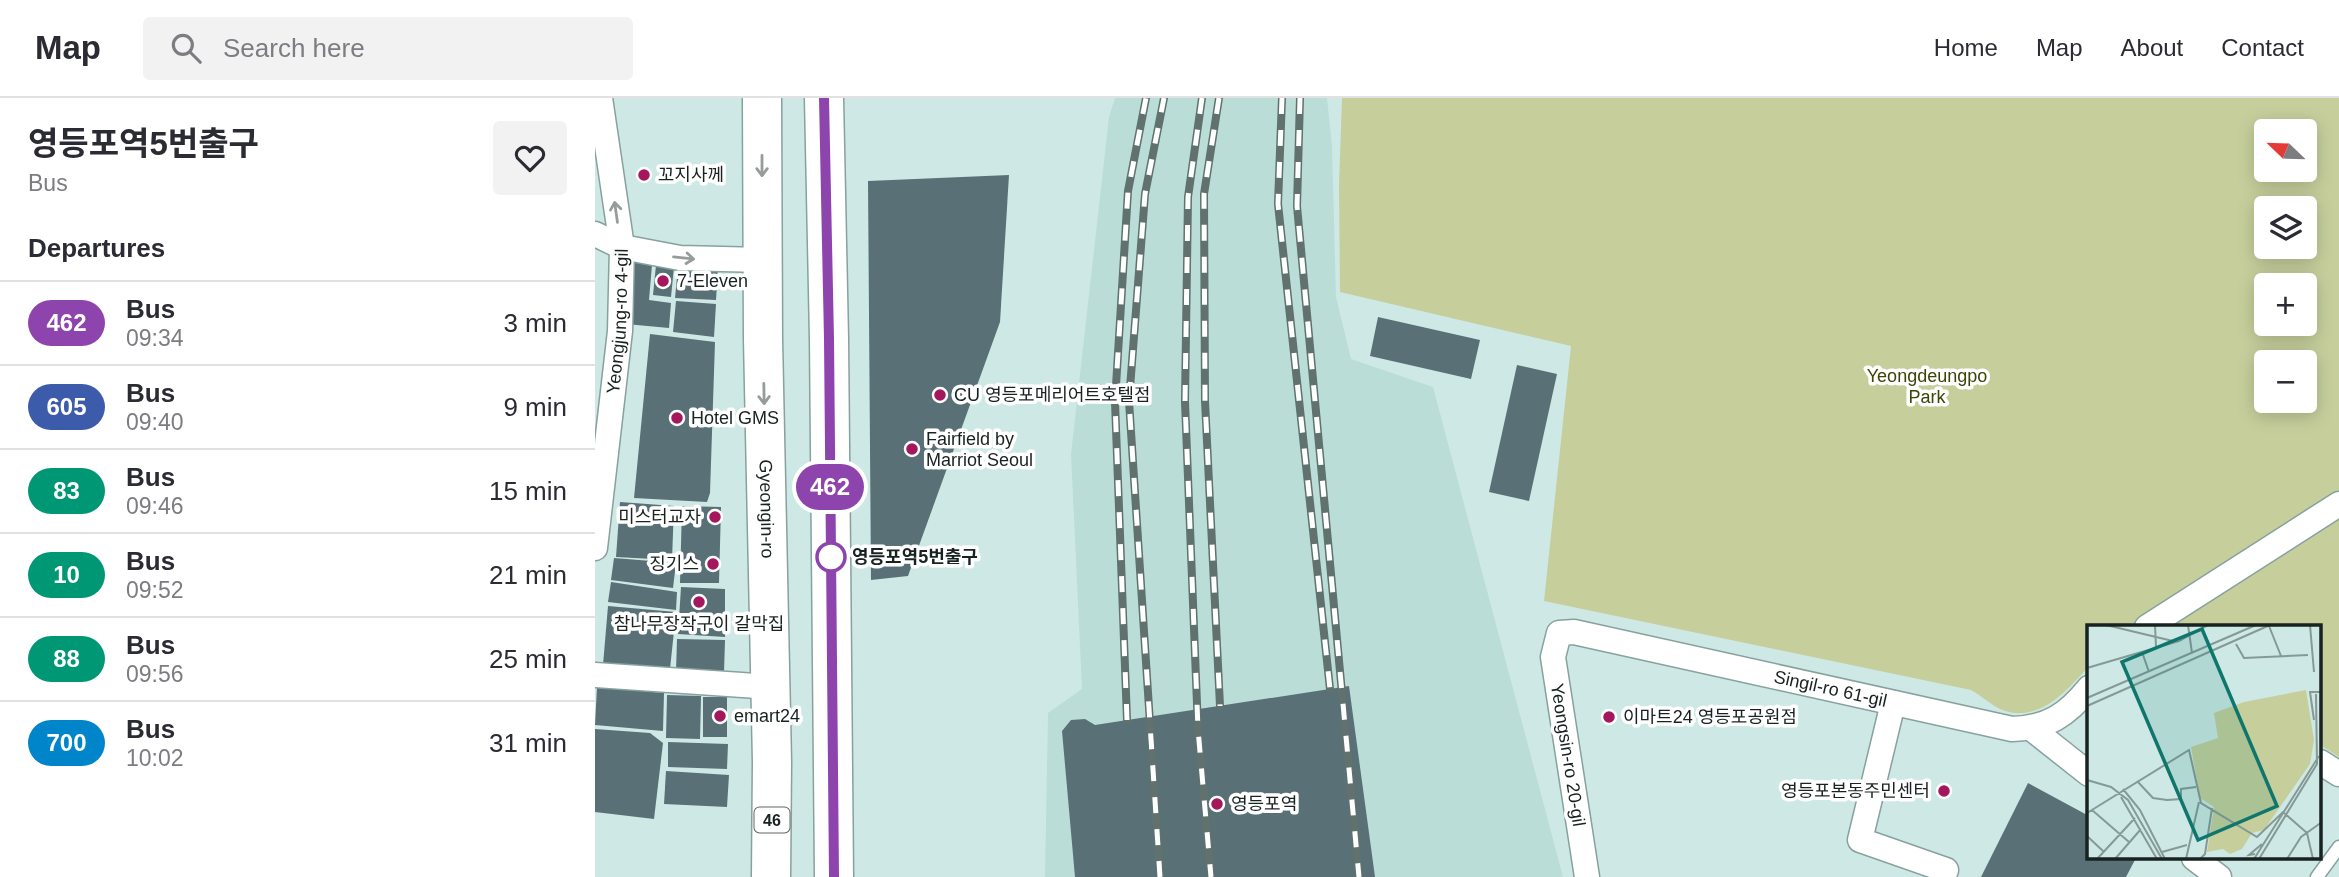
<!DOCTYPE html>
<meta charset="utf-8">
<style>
:root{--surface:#fff;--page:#f2f2f3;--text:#2b2b33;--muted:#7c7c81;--line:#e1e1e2}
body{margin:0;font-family:Helvetica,"Noto Sans KR",sans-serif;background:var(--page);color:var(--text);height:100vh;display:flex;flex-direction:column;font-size:26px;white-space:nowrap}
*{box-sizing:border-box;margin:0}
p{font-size:23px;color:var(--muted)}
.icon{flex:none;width:38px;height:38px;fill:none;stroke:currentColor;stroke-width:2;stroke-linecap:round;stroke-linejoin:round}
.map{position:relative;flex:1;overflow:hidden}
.sheet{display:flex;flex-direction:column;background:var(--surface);width:595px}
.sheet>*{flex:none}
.badge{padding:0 14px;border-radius:23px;font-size:24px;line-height:46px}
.needle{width:46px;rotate:293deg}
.tools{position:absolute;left:1659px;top:21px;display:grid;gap:14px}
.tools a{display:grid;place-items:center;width:63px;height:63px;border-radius:7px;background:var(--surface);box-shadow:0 4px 18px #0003;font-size:35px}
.map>.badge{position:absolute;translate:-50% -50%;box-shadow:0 0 0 4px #fff}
h2{padding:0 28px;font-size:26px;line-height:63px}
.round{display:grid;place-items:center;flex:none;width:74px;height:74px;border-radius:7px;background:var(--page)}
.overview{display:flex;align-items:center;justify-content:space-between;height:119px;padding:0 28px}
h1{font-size:33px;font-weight:700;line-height:52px}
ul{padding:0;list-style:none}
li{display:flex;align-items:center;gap:21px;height:84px;padding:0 28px;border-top:2px solid var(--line)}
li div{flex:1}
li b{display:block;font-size:26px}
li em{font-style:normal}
li .badge{min-width:77px;font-weight:700;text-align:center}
header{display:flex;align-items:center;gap:42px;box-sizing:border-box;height:98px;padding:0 35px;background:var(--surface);border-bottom:2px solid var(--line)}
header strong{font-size:33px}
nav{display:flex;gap:38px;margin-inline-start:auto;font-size:24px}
.search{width:490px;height:63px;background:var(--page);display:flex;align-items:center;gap:18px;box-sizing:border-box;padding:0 24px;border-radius:7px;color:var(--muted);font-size:26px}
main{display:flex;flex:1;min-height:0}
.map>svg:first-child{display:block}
.built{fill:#baddd8}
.green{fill:#c6cf9c;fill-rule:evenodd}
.building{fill:#597077}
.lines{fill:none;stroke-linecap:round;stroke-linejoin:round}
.lane-casing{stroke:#87a19d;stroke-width:15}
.street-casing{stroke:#87a19d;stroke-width:27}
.primary-casing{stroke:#87a19d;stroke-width:41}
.lane{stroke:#fff;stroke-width:12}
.street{stroke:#fff;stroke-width:24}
.primary{stroke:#fff;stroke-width:38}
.rail-casing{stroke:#60716e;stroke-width:8}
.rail{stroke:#fff;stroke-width:5;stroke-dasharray:16;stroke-linecap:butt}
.oneway{stroke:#979c9b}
.line-casing{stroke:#fff;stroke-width:16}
.line{stroke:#8e44ad;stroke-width:10}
.poi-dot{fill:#a4175d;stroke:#fff;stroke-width:2.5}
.stop-dot{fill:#fff;stroke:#8e44ad;stroke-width:3.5}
.labels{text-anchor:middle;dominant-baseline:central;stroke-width:7;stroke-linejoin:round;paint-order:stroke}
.shield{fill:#fff;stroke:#5d6464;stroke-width:2}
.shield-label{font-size:16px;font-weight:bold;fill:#182221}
.poi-label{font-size:18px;fill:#182221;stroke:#fff;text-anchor:start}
.street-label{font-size:18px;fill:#182221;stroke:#fff}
.park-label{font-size:18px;fill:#3c4305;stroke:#fff}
.stop-label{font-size:18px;font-weight:bold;fill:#182221;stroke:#fff;text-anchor:start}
.inset-road{fill:none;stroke:#859997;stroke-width:2}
.view{fill:#0f766e;fill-opacity:0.15;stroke:#0f766e;stroke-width:3.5}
.inset-edge{fill:none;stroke:#182221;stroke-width:3.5}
</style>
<header>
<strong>Map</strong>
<div class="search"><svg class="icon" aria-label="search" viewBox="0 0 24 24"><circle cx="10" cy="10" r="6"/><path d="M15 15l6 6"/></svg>Search here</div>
<nav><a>Home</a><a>Map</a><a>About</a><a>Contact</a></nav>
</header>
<main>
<section class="sheet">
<div class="overview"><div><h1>영등포역5번출구</h1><p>Bus</p></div><a class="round"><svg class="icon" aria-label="heart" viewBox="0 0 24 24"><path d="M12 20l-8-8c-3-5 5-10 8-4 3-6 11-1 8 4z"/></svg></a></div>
<h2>Departures</h2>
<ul>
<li><span class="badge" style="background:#8e44ad;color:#fff">462</span><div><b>Bus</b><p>09:34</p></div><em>3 min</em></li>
<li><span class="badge" style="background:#3d5bab;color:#fff">605</span><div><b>Bus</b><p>09:40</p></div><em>9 min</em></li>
<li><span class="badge" style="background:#009775;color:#fff">83</span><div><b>Bus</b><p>09:46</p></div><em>15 min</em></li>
<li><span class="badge" style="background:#009775;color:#fff">10</span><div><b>Bus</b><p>09:52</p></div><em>21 min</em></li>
<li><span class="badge" style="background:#009775;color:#fff">88</span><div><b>Bus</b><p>09:56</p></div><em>25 min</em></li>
<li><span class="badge" style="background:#0085ca;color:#fff">700</span><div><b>Bus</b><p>10:02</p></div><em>31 min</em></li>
</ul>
</section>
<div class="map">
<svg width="1744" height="779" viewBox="0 0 1744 779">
<rect width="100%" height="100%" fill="#cee9e5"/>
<polygon class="built" points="520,0 732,0 737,48 741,199 756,261 838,289 968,779 450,779 453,615 487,591 476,356 514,19"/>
<path class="green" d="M747,0H1744V659L1725,647V529H1494V568C1473,592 1445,624 1410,613C1398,609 1387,598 1376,592L949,503L976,248L745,194L744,87ZM1671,33H1710V72H1671ZM1671,110H1710V149H1671ZM1671,187H1710V226H1671ZM1671,264H1710V303H1671Z"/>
<g class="building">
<polygon points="414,77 405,224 313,478 276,482 273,83"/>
<polygon points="41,164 57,167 54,202 76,205 74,230 31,226 33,171"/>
<polygon points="61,167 79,169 76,199 58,197"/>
<polygon points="83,168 123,168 121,202 80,200"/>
<polygon points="81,203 121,206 119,239 78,234"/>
<polygon points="783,219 885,242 876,281 775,258"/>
<polygon points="55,236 120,244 115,395 112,404 39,400"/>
<polygon points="922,267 962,276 934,403 894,394"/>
<polygon points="25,404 79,408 77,462 21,459"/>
<polygon points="87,408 126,409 124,485 85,485"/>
<polygon points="19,460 81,465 78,490 16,482"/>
<polygon points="16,484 82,494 81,512 13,504"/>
<polygon points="86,489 130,491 130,539 83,536"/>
<polygon points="13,508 81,514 75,571 8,567"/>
<polygon points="82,541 130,542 129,575 81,574"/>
<polygon points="754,588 780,779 480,779 467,633 476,622 490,621 500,627"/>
<polygon points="2,589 69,595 68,633 0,627"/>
<polygon points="72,597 106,598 105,641 71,640"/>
<rect x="108" y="599" width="24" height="40"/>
<polygon points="0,631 55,635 68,645 59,721 0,714"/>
<polygon points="73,644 133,646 132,671 73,669"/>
<polygon points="71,673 134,677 132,709 69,706"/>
<polygon points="1433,685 1494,718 1494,760 1541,760 1531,779 1386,779"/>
</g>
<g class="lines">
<defs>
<polyline id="lane" points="1722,779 1744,749"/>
<g id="street">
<polyline points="0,136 27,149 85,160 168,162"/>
<path id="s1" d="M0,450L25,233L27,149L5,0"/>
<polyline points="1552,529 1744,406"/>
<polyline points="0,577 175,589"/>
<polyline points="1298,605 1265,742 1351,772 1348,779"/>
<polyline points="1437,631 1494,676"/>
<polyline points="1725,664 1744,676"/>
<polyline points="1599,760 1624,779"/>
<path id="s2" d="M992,779L958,559L964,535L979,534L1417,631C1453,630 1472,617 1494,590"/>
</g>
<g id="primary">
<path id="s3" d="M167,0L168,241L177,664L176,779"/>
<polyline points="229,0 234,241 239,779"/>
</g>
</defs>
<use href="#lane" class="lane-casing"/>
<use href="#street" class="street-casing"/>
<use href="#primary" class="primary-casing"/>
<use href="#lane" class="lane"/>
<use href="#street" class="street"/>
<use href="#primary" class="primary"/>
<defs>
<g id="rail">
<polyline points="607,0 593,99 590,304 603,631 616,779"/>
<polyline points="624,0 609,96 610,303 625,608"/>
<polyline points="687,0 683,106 735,591"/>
<polyline points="705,0 702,108 764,779"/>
<polyline points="532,622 520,304 533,93 551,0"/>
<polyline points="565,779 534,303 550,96 569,0"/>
</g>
</defs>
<use href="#rail" class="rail-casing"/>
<use href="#rail" class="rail"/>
</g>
<defs><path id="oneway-shaft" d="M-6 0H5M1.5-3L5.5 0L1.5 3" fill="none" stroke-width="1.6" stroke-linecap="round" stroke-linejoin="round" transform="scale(1.75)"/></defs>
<g class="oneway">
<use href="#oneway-shaft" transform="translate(167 68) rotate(90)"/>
<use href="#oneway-shaft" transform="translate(21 114) rotate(-98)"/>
<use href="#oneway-shaft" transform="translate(89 160) rotate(6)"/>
<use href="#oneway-shaft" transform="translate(169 296) rotate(89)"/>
</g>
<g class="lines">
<defs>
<polyline id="line" points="229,0 234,241 239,779"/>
</defs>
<use href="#line" class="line-casing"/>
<use href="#line" class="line"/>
</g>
<g class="poi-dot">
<circle cx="49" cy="77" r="7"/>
<circle cx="68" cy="183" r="7"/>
<circle cx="345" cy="297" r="7"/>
<circle cx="82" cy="320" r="7"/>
<circle cx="317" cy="351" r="7"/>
<circle cx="120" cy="419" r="7"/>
<circle cx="118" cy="466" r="7"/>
<circle cx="104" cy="504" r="7"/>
<circle cx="125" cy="618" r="7"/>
<circle cx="1014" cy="619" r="7"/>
<circle cx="1349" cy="693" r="7"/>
<circle cx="622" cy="706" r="7"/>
</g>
<circle class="stop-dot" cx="236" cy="459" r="14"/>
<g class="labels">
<rect class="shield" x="159.5" y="709.5" width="35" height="25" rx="5"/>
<g class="shield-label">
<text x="177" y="722">46</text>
</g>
<g class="poi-label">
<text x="63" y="77">꼬지사께</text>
<text x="82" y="183">7-Eleven</text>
<text x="359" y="297">CU 영등포메리어트호텔점</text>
<text x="96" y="320">Hotel GMS</text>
<text x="331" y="341">Fairfield by<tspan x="331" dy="21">Marriot Seoul</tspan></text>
<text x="106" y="419" text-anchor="end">미스터교자</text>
<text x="104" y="466" text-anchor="end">징기스</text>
<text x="104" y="526" text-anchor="middle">참나무장작구이 갈막집</text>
<text x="139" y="618">emart24</text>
<text x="1028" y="619">이마트24 영등포공원점</text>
<text x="1335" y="693" text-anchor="end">영등포본동주민센터</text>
<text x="636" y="706">영등포역</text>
</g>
<g class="street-label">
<text stroke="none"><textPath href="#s1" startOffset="228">Yeongjung-ro 4-gil</textPath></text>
<text stroke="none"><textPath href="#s3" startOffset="411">Gyeongin-ro</textPath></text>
<text stroke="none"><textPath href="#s2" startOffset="525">Singil-ro 61-gil</textPath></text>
<text transform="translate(973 657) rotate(81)">Yeongsin-ro 20-gil</text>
</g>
<g class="park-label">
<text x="1332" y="278">Yeongdeungpo<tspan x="1332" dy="21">Park</tspan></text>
</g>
<g class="stop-label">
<text x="257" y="459">영등포역5번출구</text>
</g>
</g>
<g transform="translate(1492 527)">
<rect width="234" height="234" fill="#cee9e5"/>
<path d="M219,65L227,115L223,139L177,205L165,208L155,224L143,229L136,224L120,227L127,182L113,173L104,122L131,113L127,88L157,77Z" fill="#c6cf9c"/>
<path class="inset-road" d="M19,0L90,17M68,0L69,22M101,0L105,28M223,0L227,47M182,1L194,31M149,19L157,33L221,30M55,27L62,47M0,43L92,16L121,0M0,73L169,0M0,81L183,0M227,95L223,67H235M0,155L24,162L41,175L75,234M50,156L66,173L80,175L94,174V164L109,162M36,164L53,185L78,234M34,172L70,234M5,185L42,217M0,188L102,125L114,178L170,212L196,187L220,208L226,234M0,211L16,226M75,227L100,220M168,229L162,230L175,219M10,234L48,193M28,234L54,204M99,234L112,177M113,234L118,229L125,183M167,234L232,131M172,234L230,139L229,69M200,234L214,212L235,197"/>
<path class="view" d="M115,4L190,181L111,215L35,37Z"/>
<rect width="234" height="234" class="inset-edge"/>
</g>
</svg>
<div class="tools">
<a><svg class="needle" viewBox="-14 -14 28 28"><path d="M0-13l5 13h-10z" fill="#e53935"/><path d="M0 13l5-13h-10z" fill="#7c7c81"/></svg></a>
<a><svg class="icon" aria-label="layers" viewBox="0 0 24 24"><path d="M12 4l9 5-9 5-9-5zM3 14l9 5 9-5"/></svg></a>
<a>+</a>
<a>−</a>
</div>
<b class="badge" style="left:235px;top:389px;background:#8e44ad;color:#fff">462</b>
</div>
</main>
